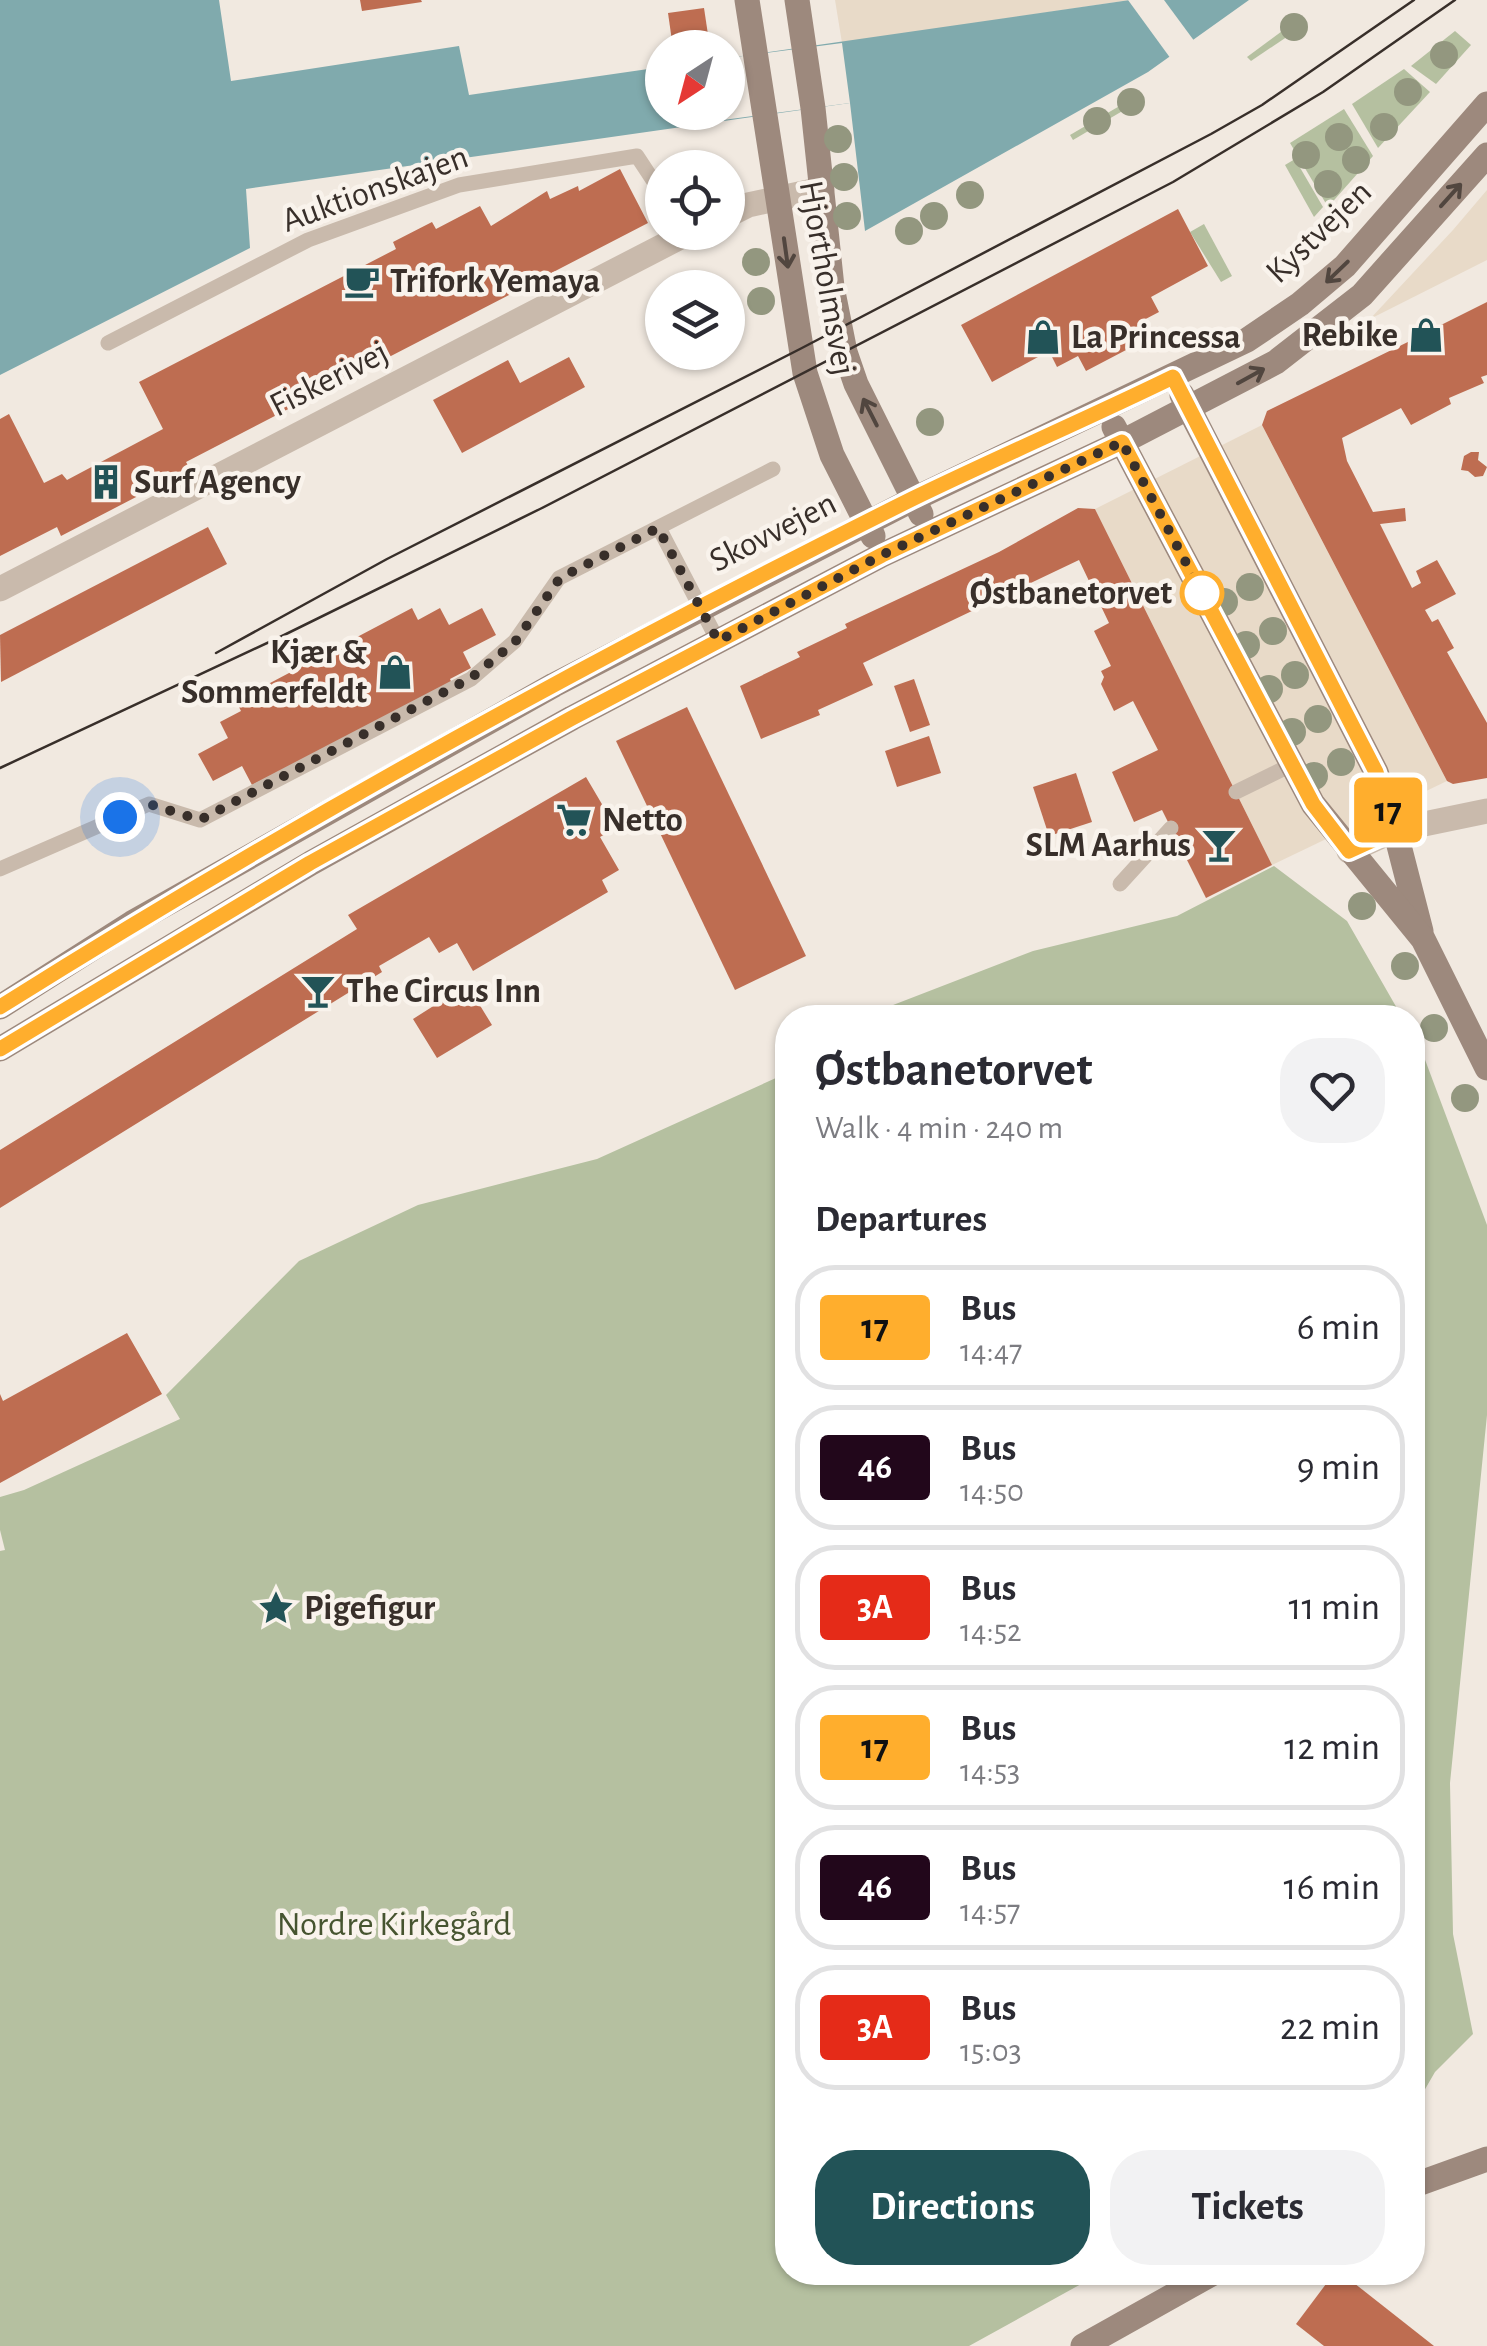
<!DOCTYPE html>
<meta charset="utf-8">
<style>
:root{--surface:#fff;--page:#f2f2f3;--text:#2b2b33;--muted:#7c7c81;--line:#e1e1e2;--accent:#225357}
body{margin:0;font-family:"Alegreya Sans",sans-serif;background:var(--page);color:var(--text);height:100vh;display:flex;flex-direction:column;font-size:38px;white-space:nowrap}
*{box-sizing:border-box;margin:0}
p{font-size:32px;color:var(--muted)}
.icon{flex:none;width:55px;height:55px;fill:none;stroke:currentColor;stroke-width:2;stroke-linecap:round;stroke-linejoin:round}
.map{position:relative;flex:1;overflow:hidden}
.details{position:absolute;left:775px;top:1005px;width:650px;height:1280px;display:flex;flex-direction:column;background:var(--surface);border-radius:40px;box-shadow:0 2px 8px #0004}
.details>*{flex:none}
.badge{padding:0 20px;border-radius:8px;font-size:35px;line-height:65px}
.needle{width:65px;rotate:216deg}
.controls{position:absolute;left:645px;top:30px;display:grid;gap:20px}
.controls a{display:grid;place-items:center;width:100px;height:100px;border-radius:50%;background:var(--surface);box-shadow:0 2px 8px #0004;font-size:50px}
.you{position:absolute;width:50px;height:50px;margin:-25px;border:8px solid #fff;border-radius:50%;background:#1a73e8;box-shadow:0 0 0 15px #1a73e833}
.map>.badge{position:absolute;translate:-50% -50%;box-shadow:0 0 0 5px #fff}
h2{padding:0 40px;font-size:38px;line-height:90px}
.round{display:grid;place-items:center;flex:none;width:105px;height:105px;border-radius:40px;background:var(--page)}
.summary{display:flex;align-items:center;justify-content:space-between;height:170px;padding:0 40px}
h1{font-size:48px;font-weight:600;line-height:75px}
.primary-button{display:flex;gap:20px;margin-top:auto;padding:20px 40px}
.primary-button a{flex:1;height:115px;border-radius:40px;background:var(--accent);color:#fff;font-size:40px;font-weight:600;line-height:115px;text-align:center}
.primary-button a+a{background:var(--page);color:var(--text)}
ul{padding:0;list-style:none}
li{display:flex;align-items:center;gap:30px;height:125px;margin:0 20px 15px;padding:0 20px;border:5px solid var(--line);border-radius:40px}
li div{flex:1}
li b{display:block;font-size:38px}
li em{font-style:normal}
li .badge{min-width:110px;font-weight:700;text-align:center}
.map>svg:first-child{display:block}
.green{fill:#b5c0a0}
.plaza{fill:#e8dac8}
.water{fill:#80aaad}
.pier{fill:#f1e9e0}
.building{fill:#be6d51}
.lines{fill:none;stroke-linecap:round;stroke-linejoin:round}
.lane{stroke:#c9baac;stroke-width:15}
.street{stroke:#c9baac;stroke-width:25}
.secondary{stroke:#9d897d;stroke-width:25}
.tram{stroke:#382f2a;stroke-width:2.5}
.tree{fill:#93977f}
.oneway{stroke:#51463f}
.line-casing{stroke:#fff;stroke-width:22}
.line{stroke:#ffae2d;stroke-width:15}
.walk{stroke:#382f2a;stroke-width:10;stroke-dasharray:0 18}
.stop-dot{fill:#fff;stroke:#ffae2d;stroke-width:5}
.labels{text-anchor:middle;dominant-baseline:central;stroke-width:9;stroke-linejoin:round;paint-order:stroke}
.street-label{font-size:35px;fill:#382f2a;stroke:#f9f3ec}
.poi-label{font-size:35px;font-weight:bold;fill:#382f2a;stroke:#f9f3ec;text-anchor:start}
.stop-label{font-size:35px;font-weight:bold;fill:#382f2a;stroke:#f9f3ec;text-anchor:end}
.park-label{font-size:35px;fill:#465430;stroke:#f9f3ec}
</style>
<div class="map">
<svg width="1487" height="2346" viewBox="0 0 1487 2346">
<rect width="100%" height="100%" fill="#f1e9e0"/>
<g class="green">
<polygon points="1297,20 1303,26 1251,61 1247,57"/>
<polygon points="1455,31 1471,45 1436,84 1411,66"/>
<polygon points="1404,69 1430,92 1378,148 1352,104"/>
<polygon points="1140,94 1143,99 1073,140 1070,135"/>
<polygon points="1344,109 1373,156 1328,207 1290,143"/>
<polygon points="1295,159 1323,207 1314,217 1285,165"/>
<polygon points="1204,224 1232,276 1221,282 1190,232"/>
<polygon points="1274,866 1347,921 1402,1017 862,1017 1033,951 1177,916"/>
<polygon points="1413,1036 1424,1057 1487,1225 1487,1415 1450,1783 1453,1934 1473,2034 1435,2072 1413,2110"/>
<polygon points="787,1073 788,2272 1101,2273 969,2346 0,2346 0,1551 5,1550 0,1530 0,1497 24,1490 180,1419 166,1395 299,1261 418,1205 597,1159"/>
</g>
<g class="plaza">
<polygon points="835,0 1130,0 842,43"/>
<polygon points="1487,190 1487,260 1370,319 1453,230"/>
<polygon points="1262,425 1447,781 1272,865 1095,509"/>
</g>
<polygon class="water" points="0,0 219,0 231,81 459,46 469,95 662,67 662,112 728,112 728,58 1130,0 1249,0 1148,72 865,231 850,103 246,189 250,248 0,375"/>
<g class="pier">
<polygon points="1128,0 1164,0 1195,42 1171,59"/>
<polygon points="842,43 850,103 723,120 722,113 728,112 728,58"/>
</g>
<g class="building">
<polygon points="360,0 421,0 422,2 362,11"/>
<polygon points="704,8 710,48 673,48 668,13"/>
<polygon points="620,169 648,223 186,462 190,469 61,536 57,527 0,556 0,419 9,414 44,483 62,474 67,480 163,429 139,382 396,249 393,242 432,222 436,229 480,206 491,226 547,191 550,199 578,186 579,191"/>
<polygon points="1178,209 1208,266 1151,297 1159,312 1138,323 1147,339 1086,371 1078,356 1057,367 1049,351 992,382 961,325"/>
<polygon points="1487,302 1487,375 1481,377 1484,383 1449,398 1451,404 1411,425 1401,408 1342,438 1347,461 1373,512 1405,508 1406,521 1380,524 1412,588 1421,583 1416,571 1437,560 1456,594 1425,610 1432,622 1438,619 1454,648 1447,652 1487,723 1487,778 1453,784 1447,781 1262,425 1267,411 1416,338 1413,332 1430,324 1433,329"/>
<polygon points="569,357 585,387 462,453 433,400 508,360 520,383"/>
<polygon points="1471,452 1479,452 1478,460 1487,467 1483,476 1475,477 1468,471 1461,470 1464,456"/>
<polygon points="1078,508 1095,509 1272,865 1206,898 1162,810 1134,822 1112,772 1158,750 1133,701 1114,711 1101,684 1104,677 1101,671 1111,666 1094,631 1109,623 1079,560 863,663 873,685 818,710 820,715 761,739 740,686 800,657 797,652 847,628 845,624 999,552"/>
<polygon points="208,527 227,564 1,682 0,635"/>
<polygon points="412,608 418,620 440,608 449,625 482,608 496,635 463,652 471,668 450,679 453,686 252,785 242,766 213,781 198,754 228,738 220,722 241,711 236,701"/>
<polygon points="914,679 930,725 910,732 894,686"/>
<polygon points="687,707 806,956 735,990 616,741"/>
<polygon points="929,736 941,773 897,787 885,751"/>
<polygon points="1076,773 1092,822 1049,836 1033,787"/>
<polygon points="586,777 616,828 600,837 619,870 602,880 608,892 473,971 457,943 439,953 429,937 379,966 382,972 0,1208 0,1150 357,929 348,915"/>
<polygon points="468,986 492,1025 437,1058 413,1019 435,1005 430,997 441,990 446,999"/>
<polygon points="127,1333 162,1394 0,1483 0,1394 3,1401"/>
<polygon points="1335,2272 1340,2272 1434,2346 1324,2346 1296,2324"/>
</g>
<g class="lines">
<g class="lane">
<polyline points="108,343 308,240 459,185 637,156 662,194"/>
<polyline points="659,528 718,641"/>
<polyline points="1236,792 1293,764"/>
<polyline points="0,869 149,804 200,820 471,679 515,641 559,578 773,469"/>
<polyline points="1120,884 1171,828"/>
</g>
<g class="street">
<polyline points="728,215 748,205 822,189"/>
<polyline points="0,589 690,232"/>
<polyline points="1349,851 1395,830 1487,811"/>
</g>
<g class="secondary">
<polyline points="747,0 805,373 832,455 873,536"/>
<polyline points="797,0 813,108 832,287 845,352 856,384 921,514"/>
<polyline points="1182,395 1376,772 1395,830 1421,931"/>
<polyline points="1114,427 1313,804 1423,939 1487,1068"/>
<polyline points="0,1007 132,923 554,685 914,499 1247,340 1300,304 1345,266 1487,104"/>
<polyline points="0,1049 311,863 572,718 882,555 1122,442 1276,362 1362,295 1487,155"/>
<polyline points="1412,2186 1487,2159"/>
<polyline points="1083,2346 1215,2272"/>
</g>
<g class="tram">
<polyline points="216,653 387,559 800,349 1211,134 1262,105 1414,0"/>
<polyline points="0,768 280,637 540,509 1173,182 1323,92 1455,0"/>
</g>
</g>
<g class="tree">
<circle cx="1294" cy="27" r="14"/>
<circle cx="1444" cy="55" r="14"/>
<circle cx="1408" cy="92" r="14"/>
<circle cx="1131" cy="102" r="14"/>
<circle cx="1097" cy="121" r="14"/>
<circle cx="1384" cy="127" r="14"/>
<circle cx="1339" cy="137" r="14"/>
<circle cx="838" cy="139" r="14"/>
<circle cx="1306" cy="155" r="14"/>
<circle cx="1356" cy="160" r="14"/>
<circle cx="844" cy="177" r="14"/>
<circle cx="1328" cy="184" r="14"/>
<circle cx="970" cy="195" r="14"/>
<circle cx="847" cy="216" r="14"/>
<circle cx="934" cy="216" r="14"/>
<circle cx="909" cy="231" r="14"/>
<circle cx="756" cy="262" r="14"/>
<circle cx="761" cy="301" r="14"/>
<circle cx="930" cy="422" r="14"/>
<circle cx="1250" cy="587" r="14"/>
<circle cx="1224" cy="602" r="14"/>
<circle cx="1273" cy="631" r="14"/>
<circle cx="1246" cy="645" r="14"/>
<circle cx="1295" cy="675" r="14"/>
<circle cx="1269" cy="689" r="14"/>
<circle cx="1318" cy="719" r="14"/>
<circle cx="1292" cy="732" r="14"/>
<circle cx="1341" cy="762" r="14"/>
<circle cx="1314" cy="776" r="14"/>
<circle cx="1362" cy="906" r="14"/>
<circle cx="1405" cy="966" r="14"/>
<circle cx="1434" cy="1028" r="14"/>
<circle cx="1465" cy="1098" r="14"/>
</g>
<defs><path id="oneway-shaft" d="M-6 0H5M1.5-3L5.5 0L1.5 3" fill="none" stroke-width="1.6" stroke-linecap="round" stroke-linejoin="round" transform="scale(2.5)"/></defs>
<g class="oneway">
<use href="#oneway-shaft" transform="translate(1451 195) rotate(-48)"/>
<use href="#oneway-shaft" transform="translate(786 253) rotate(82)"/>
<use href="#oneway-shaft" transform="translate(1337 272) rotate(136)"/>
<use href="#oneway-shaft" transform="translate(1251 376) rotate(-29)"/>
<use href="#oneway-shaft" transform="translate(870 412) rotate(-117)"/>
</g>
<g class="lines">
<defs>
<path id="line" d="M0,1007C294,822 601,654 912,499C998,457 1087,419 1173,377L1376,772L1395,830L1349,851L1313,804L1122,442L882,555L572,718L310,863L0,1049"/>
</defs>
<use href="#line" class="line-casing"/>
<use href="#line" class="line"/>
<polyline class="walk" points="120,817 149,804 200,820 471,678 515,642 560,578 658,528 718,641 882,555 1122,442 1202,593"/>
</g>
<defs>
<symbol id="cafe-bare" viewBox="-9 -9 18 18"><path d="M-5.5-4.5H6V0H3Q3 3.5 0 3.5H-2.5Q-5.5 3.5-5.5 0ZM3-3.2v2h1.7v-2ZM-6 4.5H4V6H-6Z" fill="#225357" stroke="#f9f3ec" stroke-width="2.5" paint-order="stroke"/></symbol>
<symbol id="shop-bare" viewBox="-9 -9 18 18"><path d="M-5-2.5h2.3a2.7 3.5 0 0 1 5.4 0H5L5.5 6h-11ZM-1.5-2.5h3a1.5 2.3 0 0 0-3 0Z" fill="#225357" stroke="#f9f3ec" stroke-width="2.5" paint-order="stroke"/></symbol>
<symbol id="building-bare" viewBox="-9 -9 18 18"><path d="M-4-6H4V6H1V3H-1V6H-4ZM-2.5-4.3h1.7v1.8h-1.7ZM.8-4.3h1.7v1.8H.8ZM-2.5-1h1.7V.8h-1.7ZM.8-1h1.7V.8H.8Z" fill="#225357" stroke="#f9f3ec" stroke-width="2.5" paint-order="stroke"/></symbol>
<symbol id="supermarket-bare" viewBox="-9 -9 18 18"><path d="M-6-5.5h2.5l.6 2H6L4.5 2H-2.5L-4.4-4H-6ZM-1.5 3.2a1.3 1.3 0 1 0 .1 0ZM3 3.2a1.3 1.3 0 1 0 .1 0Z" fill="#225357" stroke="#f9f3ec" stroke-width="2.5" paint-order="stroke"/></symbol>
<symbol id="bar-bare" viewBox="-9 -9 18 18"><path d="M-6-5H6L.8 .8V4.5H3.5V6h-7V4.5H-.8V.8Z" fill="#225357" stroke="#f9f3ec" stroke-width="2.5" paint-order="stroke"/></symbol>
<symbol id="sight-bare" viewBox="-9 -9 18 18"><path d="M0-6L1.8-2.2L6-1.7L2.9 1.2L3.7 5.4L0 3.3L-3.7 5.4L-2.9 1.2L-6-1.7L-1.8-2.2Z" fill="#225357" stroke="#f9f3ec" stroke-width="2.5" paint-order="stroke"/></symbol>
</defs>
<g fill-rule="evenodd">
<use href="#cafe-bare" x="337" y="256" width="50" height="50"/>
<use href="#shop-bare" x="1401" y="310" width="50" height="50"/>
<use href="#shop-bare" x="1018" y="312" width="50" height="50"/>
<use href="#building-bare" x="81" y="457" width="50" height="50"/>
<use href="#shop-bare" x="370" y="647" width="50" height="50"/>
<use href="#supermarket-bare" x="549" y="795" width="50" height="50"/>
<use href="#bar-bare" x="1194" y="820" width="50" height="50"/>
<use href="#bar-bare" x="293" y="966" width="50" height="50"/>
<use href="#sight-bare" x="251" y="1583" width="50" height="50"/>
</g>
<circle class="stop-dot" cx="1202" cy="593" r="20"/>
<g class="labels">
<g class="street-label">
<text transform="translate(375 189) rotate(-20)">Auktionskajen</text>
<text transform="translate(1319 232) rotate(-44)">Kystvejen</text>
<text transform="translate(827 278) rotate(80)">Hjortholmsvej</text>
<text transform="translate(329 379) rotate(-27)">Fiskerivej</text>
<text transform="translate(773 532) rotate(-27)">Skovvejen</text>
</g>
<g class="poi-label">
<text x="390" y="281">Trifork Yemaya</text>
<text x="1398" y="335" text-anchor="end">Rebike</text>
<text x="1071" y="337">La Princessa</text>
<text x="134" y="482">Surf Agency</text>
<text x="367" y="652" text-anchor="end">Kjær &amp;<tspan x="367" dy="40">Sommerfeldt</tspan></text>
<text x="602" y="820">Netto</text>
<text x="1191" y="845" text-anchor="end">SLM Aarhus</text>
<text x="346" y="991">The Circus Inn</text>
<text x="304" y="1608">Pigefigur</text>
</g>
<g class="stop-label">
<text x="1172" y="593">Østbanetorvet</text>
</g>
<g class="park-label">
<text x="394" y="1924">Nordre Kirkegård</text>
</g>
</g>
</svg>
<div class="controls">
<a><svg class="needle" viewBox="-14 -14 28 28"><path d="M0-13l5 13h-10z" fill="#e53935"/><path d="M0 13l5-13h-10z" fill="#7c7c81"/></svg></a>
<a><svg class="icon" aria-label="locate" viewBox="0 0 24 24"><circle cx="12" cy="12" r="6"/><path d="M12 2v4M12 18v4M2 12h4M18 12h4"/></svg></a>
<a><svg class="icon" aria-label="layers" viewBox="0 0 24 24"><path d="M12 4l9 5-9 5-9-5zM3 14l9 5 9-5"/></svg></a>
</div>
<div class="you" style="left:120px;top:817px"></div>
<b class="badge" style="left:1388px;top:810px;background:#ffae2d;color:#111">17</b>
<section class="details">
<div class="summary"><div><h1>Østbanetorvet</h1><p>Walk · 4 min · 240 m</p></div><a class="round"><svg class="icon" aria-label="heart" viewBox="0 0 24 24"><path d="M12 20l-8-8c-3-5 5-10 8-4 3-6 11-1 8 4z"/></svg></a></div>
<h2>Departures</h2>
<ul>
<li><span class="badge" style="background:#ffae2d;color:#111">17</span><div><b>Bus</b><p>14:47</p></div><em>6 min</em></li>
<li><span class="badge" style="background:#22071b;color:#fff">46</span><div><b>Bus</b><p>14:50</p></div><em>9 min</em></li>
<li><span class="badge" style="background:#e52b18;color:#fff">3A</span><div><b>Bus</b><p>14:52</p></div><em>11 min</em></li>
<li><span class="badge" style="background:#ffae2d;color:#111">17</span><div><b>Bus</b><p>14:53</p></div><em>12 min</em></li>
<li><span class="badge" style="background:#22071b;color:#fff">46</span><div><b>Bus</b><p>14:57</p></div><em>16 min</em></li>
<li><span class="badge" style="background:#e52b18;color:#fff">3A</span><div><b>Bus</b><p>15:03</p></div><em>22 min</em></li>
</ul>
<div class="primary-button"><a>Directions</a><a>Tickets</a></div>
</section>
</div>
